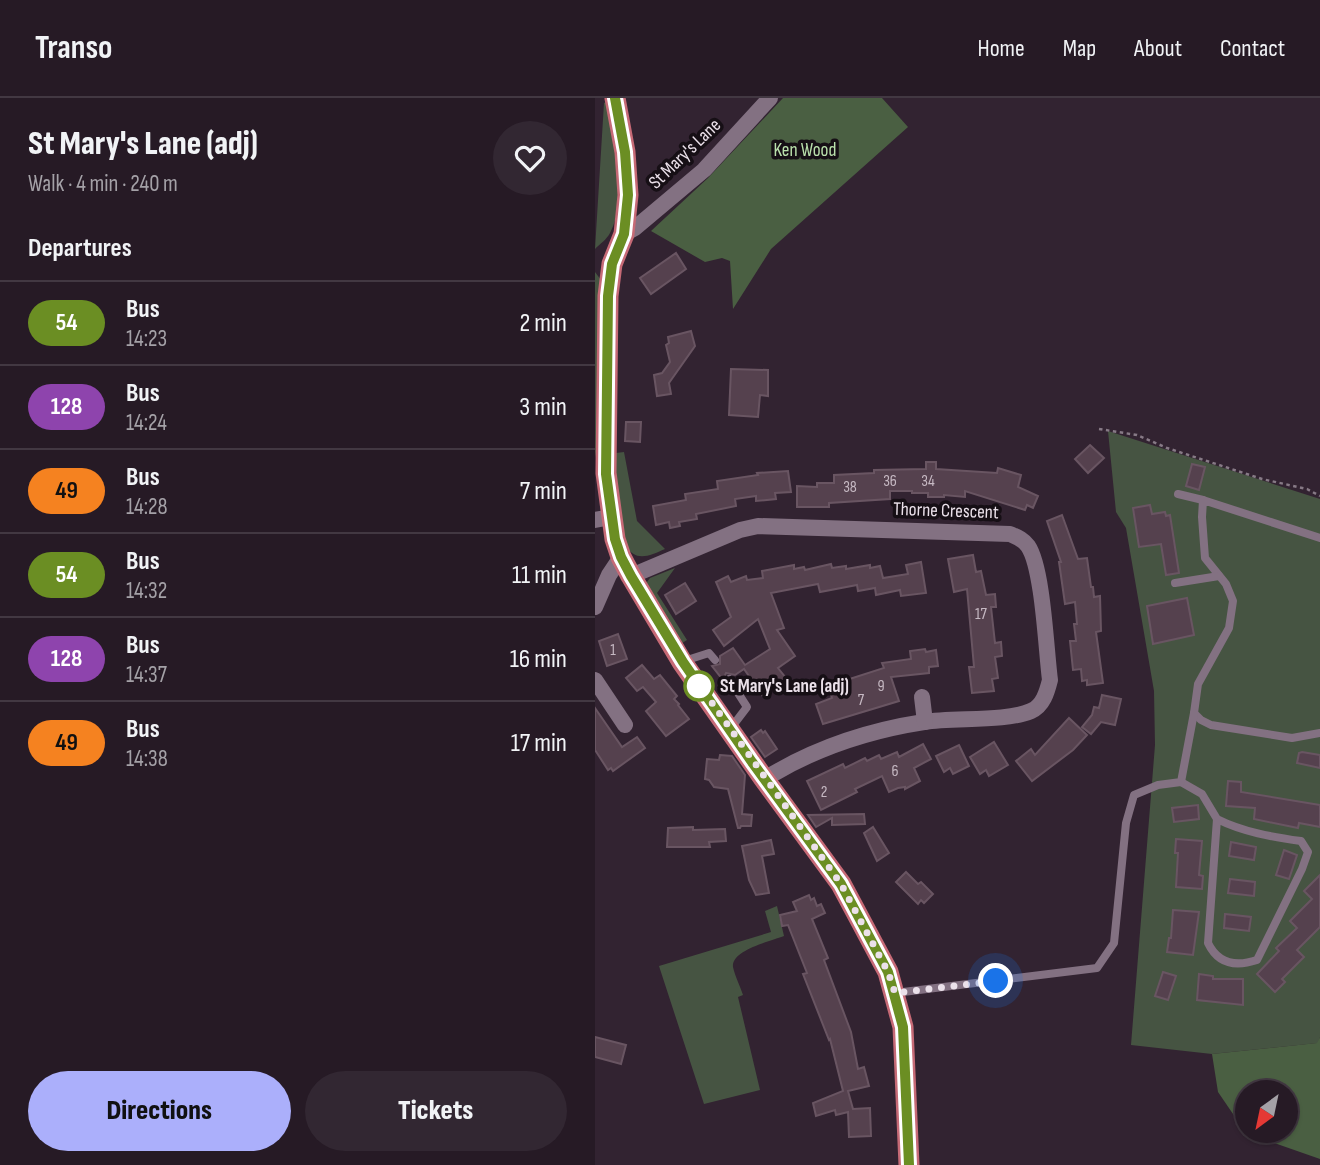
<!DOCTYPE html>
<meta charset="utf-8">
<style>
:root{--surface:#261a25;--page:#322732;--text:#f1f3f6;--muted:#a4a1a7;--line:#423842;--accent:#abaffb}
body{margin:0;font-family:"Sofia Sans Condensed",sans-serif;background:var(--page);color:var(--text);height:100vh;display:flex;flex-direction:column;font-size:26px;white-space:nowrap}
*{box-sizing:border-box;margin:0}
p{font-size:23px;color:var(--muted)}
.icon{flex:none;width:38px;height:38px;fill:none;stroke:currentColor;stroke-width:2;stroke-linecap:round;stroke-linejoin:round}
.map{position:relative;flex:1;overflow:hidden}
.details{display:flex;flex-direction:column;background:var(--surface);width:595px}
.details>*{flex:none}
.badge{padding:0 14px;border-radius:23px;font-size:24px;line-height:46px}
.needle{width:46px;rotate:213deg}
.fabs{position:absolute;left:640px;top:982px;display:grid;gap:14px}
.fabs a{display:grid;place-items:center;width:63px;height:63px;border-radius:50%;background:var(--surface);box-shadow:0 2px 5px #0004,0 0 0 2px var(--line);font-size:35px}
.you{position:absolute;width:35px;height:35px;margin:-18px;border:5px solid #fff;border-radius:50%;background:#1a73e8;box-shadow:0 0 0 10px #1a73e833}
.map>.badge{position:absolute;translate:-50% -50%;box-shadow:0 0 0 4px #fff}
h2{padding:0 28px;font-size:26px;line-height:63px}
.round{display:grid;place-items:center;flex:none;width:74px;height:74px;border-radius:37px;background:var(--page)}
.overview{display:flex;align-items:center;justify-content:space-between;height:119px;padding:0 28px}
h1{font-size:33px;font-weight:800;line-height:52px}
.cta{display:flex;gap:14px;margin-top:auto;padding:14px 28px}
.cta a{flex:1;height:80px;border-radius:42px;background:var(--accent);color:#111;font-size:28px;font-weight:800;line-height:80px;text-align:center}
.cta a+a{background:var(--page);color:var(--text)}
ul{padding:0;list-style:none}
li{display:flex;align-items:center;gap:21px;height:84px;padding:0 28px;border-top:2px solid var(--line)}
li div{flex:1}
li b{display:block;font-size:26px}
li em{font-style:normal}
li .badge{min-width:77px;font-weight:700;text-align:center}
header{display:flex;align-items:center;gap:42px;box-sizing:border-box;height:98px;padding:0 35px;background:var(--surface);border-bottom:2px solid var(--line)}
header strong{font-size:33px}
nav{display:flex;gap:38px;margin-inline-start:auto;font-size:24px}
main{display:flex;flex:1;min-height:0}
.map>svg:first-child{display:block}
.green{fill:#465442}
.forest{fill:#4a5f42;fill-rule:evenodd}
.building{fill:#55414e;stroke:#695562;stroke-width:2}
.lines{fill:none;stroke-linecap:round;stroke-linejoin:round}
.path{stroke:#877a86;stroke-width:2.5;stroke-dasharray:3.5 3.5;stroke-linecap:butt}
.lane{stroke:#837182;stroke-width:8}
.street{stroke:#837182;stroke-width:16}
.primary{stroke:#c66a76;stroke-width:21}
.line-casing{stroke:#fff;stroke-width:16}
.line{stroke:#6b8e23;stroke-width:10}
.walk{stroke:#ebe1ea;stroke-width:7;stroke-dasharray:0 12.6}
.stop-dot{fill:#fff;stroke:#6b8e23;stroke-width:3.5}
.labels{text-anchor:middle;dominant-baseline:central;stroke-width:7;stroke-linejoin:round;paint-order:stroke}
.number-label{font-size:16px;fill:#c6b9c3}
.park-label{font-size:19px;fill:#bae1ac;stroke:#160f15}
.street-label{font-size:19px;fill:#ebe1ea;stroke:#160f15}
.stop-label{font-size:19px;font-weight:bold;fill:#ebe1ea;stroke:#160f15;text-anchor:start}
</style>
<header>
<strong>Transo</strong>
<nav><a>Home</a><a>Map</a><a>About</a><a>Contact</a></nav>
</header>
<main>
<section class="details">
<div class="overview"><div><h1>St Mary's Lane (adj)</h1><p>Walk · 4 min · 240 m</p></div><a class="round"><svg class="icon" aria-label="heart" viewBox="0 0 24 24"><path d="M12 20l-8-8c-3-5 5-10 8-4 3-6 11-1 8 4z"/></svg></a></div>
<h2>Departures</h2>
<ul>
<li><span class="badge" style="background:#6b8e23;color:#fff">54</span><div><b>Bus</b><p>14:23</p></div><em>2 min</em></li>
<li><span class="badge" style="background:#8e44ad;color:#fff">128</span><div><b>Bus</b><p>14:24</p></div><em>3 min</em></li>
<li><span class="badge" style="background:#f58220;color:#111">49</span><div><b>Bus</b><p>14:28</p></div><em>7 min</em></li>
<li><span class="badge" style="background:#6b8e23;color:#fff">54</span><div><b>Bus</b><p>14:32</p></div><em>11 min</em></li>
<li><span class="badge" style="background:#8e44ad;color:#fff">128</span><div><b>Bus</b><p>14:37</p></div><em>16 min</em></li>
<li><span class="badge" style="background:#f58220;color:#111">49</span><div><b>Bus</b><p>14:38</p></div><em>17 min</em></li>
</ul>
<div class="cta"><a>Directions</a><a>Tickets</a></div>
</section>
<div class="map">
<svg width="725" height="1067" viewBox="0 0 725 1067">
<rect width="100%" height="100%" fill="#322331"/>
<g class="green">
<path d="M13,3C20,41 34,100 15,135C12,141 5,146 0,151L9,5Z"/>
<polygon points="0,174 6,182 2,366 0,354"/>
<polygon points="513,333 725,401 725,939 723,945 617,956 536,947 560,647 559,593 531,430 521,414"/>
<path d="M29,354L42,423L70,451C54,458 40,465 30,446L21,379V355Z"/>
<polygon points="80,470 62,495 92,542 84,547 49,488 55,480"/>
<path d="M182,808L189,838C176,843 136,852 138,869C140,878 145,888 148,897L143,899L165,992L109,1006L64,868L176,834L170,813Z"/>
</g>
<g class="forest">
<polygon points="188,0 287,0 313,29 176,151 138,211 135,163 127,160 110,164 56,133 113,80"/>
<path d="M725,939V1061L651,1035L623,994L617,956L722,945ZM691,994V1032H653V994Z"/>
</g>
<g class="building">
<polygon points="81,155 91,171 56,196 45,180"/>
<polygon points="96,233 100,248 74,285 76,296 62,298 59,277 67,275 75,264 71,247 74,245 73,239"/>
<polygon points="136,271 173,272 173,298 165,297 163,319 134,317"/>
<polygon points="31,324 46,324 45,344 30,343"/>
<polygon points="495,347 509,360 493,375 480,361"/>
<polygon points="331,364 341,364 341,371 402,375 403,370 426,377 423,389 443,398 438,410 432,407 430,412 370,393 370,399 349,397 349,399 333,399 333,395 317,395 317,393 295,393 295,401 234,405 234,409 202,409 202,388 222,389 222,385 239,385 239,377 279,375 279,372 331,371"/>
<polygon points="597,366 610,369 604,392 591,388"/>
<polygon points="193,373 196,394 180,395 181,401 161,403 161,398 140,401 141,408 101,416 102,421 84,424 85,428 75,430 74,424 61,427 58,408 91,402 90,396 123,391 122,383 163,377 162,375"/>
<polygon points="555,407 557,416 570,414 571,418 575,417 584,475 571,477 566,446 544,449 538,410"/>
<polygon points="467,417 483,461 492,460 496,489 498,489 499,499 505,498 506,533 501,534 508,585 492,587 492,582 487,583 486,571 478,572 475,543 481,543 479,526 482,526 480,504 470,506 464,464 466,464 452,423"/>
<polygon points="378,457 381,474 386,473 391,497 400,496 401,509 396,509 400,545 406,544 407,558 400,559 403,580 397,581 399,593 377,595 374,569 379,569 372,491 359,494 353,461"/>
<polygon points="326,464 331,495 306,498 305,492 281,497 280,490 263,493 262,487 225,494 223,486 176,495 189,530 182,532 200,558 183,570 191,580 167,597 149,571 140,577 131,575 128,582 117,568 125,566 125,558 138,550 150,567 175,551 163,521 129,548 118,532 136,519 121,484 133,478 136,484 151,478 152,482 168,480 167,473 199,467 199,471 209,469 210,472 236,466 237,470 251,468 251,471 275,467 275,470 285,468 288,480 313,476 311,467"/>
<polygon points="90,485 101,503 81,516 70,497"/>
<polygon points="592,500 599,537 558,546 552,508"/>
<polygon points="23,536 32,561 12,568 4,543"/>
<polygon points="330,551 331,554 341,552 343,568 334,569 334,575 296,579 304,603 228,626 221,606 237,600 233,588 289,570 287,565 316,561 315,553"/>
<polygon points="47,567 59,581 65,577 82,598 79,601 84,606 83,607 94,621 71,638 51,613 61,604 48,589 42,593 31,580"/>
<polygon points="507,597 526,601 520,627 506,624 496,636 487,629 497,617 499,609 504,610"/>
<polygon points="0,610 27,649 42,639 50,650 18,673 16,670 13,672 0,652"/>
<polygon points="474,620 492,637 478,652 437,683 421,663 436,651 440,657"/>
<polygon points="166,632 168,635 170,633 182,651 170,659 156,639"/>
<polygon points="399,644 413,667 394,678 391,672 385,676 375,659"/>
<polygon points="328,646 336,661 319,670 325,683 310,691 310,689 303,690 294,694 287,678 260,691 262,694 226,712 212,683 248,666 250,670 270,660 272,663 284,657 286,661 302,654 304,659"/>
<polygon points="364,647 374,668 358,676 355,670 349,674 341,658"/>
<polygon points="707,654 725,657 725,670 702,665 704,655"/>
<polygon points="125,657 137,658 150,677 147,716 157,717 156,728 146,728 145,730 143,730 133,691 119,689 114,682 110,681 112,661 124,662"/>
<polygon points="633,683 646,684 646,694 725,707 725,729 704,725 703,730 659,721 660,710 631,708"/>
<polygon points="603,707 604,721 579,724 577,710"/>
<polygon points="269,716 270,726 237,727 237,720 221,729 213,717"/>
<polygon points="98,729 98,732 130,731 131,743 114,744 115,749 72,749 73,730"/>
<polygon points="278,729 294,755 282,763 269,735"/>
<polygon points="581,741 607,743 604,777 608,778 607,791 581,789 583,755 580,755"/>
<polygon points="176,742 179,756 167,758 174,795 161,797 154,782 147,748"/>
<polygon points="636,744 661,749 659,762 634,758"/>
<polygon points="689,752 702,757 694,781 681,777"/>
<polygon points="311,774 323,786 326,784 338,796 329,805 326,802 323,806 301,784"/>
<polygon points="725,777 725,829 702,852 709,859 687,881 690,884 680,894 662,876 684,853 681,850 702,830 695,823 717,801 709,793"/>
<polygon points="635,781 660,784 659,798 633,795"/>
<polygon points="214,797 216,802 219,800 222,808 226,806 230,815 217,821 233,860 229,862 256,934 263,971 269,969 274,988 253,993 258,1011 275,1010 276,1038 254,1039 253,1014 241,1017 240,1012 221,1018 218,1005 248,993 235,941 234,942 208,876 212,875 193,827 187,828 185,817 202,813 198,804"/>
<polygon points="578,812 604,814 598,857 572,854 574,840 576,840"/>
<polygon points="630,816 656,819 654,833 629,830"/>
<polygon points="568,874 581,878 573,902 560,898"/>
<polygon points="604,876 618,878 618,881 648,881 648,907 602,902"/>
<polygon points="0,939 31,947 26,966 0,959"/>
</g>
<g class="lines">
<polyline class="path" points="504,331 542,337 572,350 667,381 712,391 725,398"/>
<g class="lane">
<polyline points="583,396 608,402"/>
<polyline points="725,440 608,402 607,419 610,460 631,486 638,503 634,530 603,586 599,615 606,622 616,627 697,640 725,635"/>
<polyline points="580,485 624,478"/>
<polyline points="89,563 114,555 120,562"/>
<polyline points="134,581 152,609 136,630"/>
<path d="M586,684L607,696L622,721L613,845C623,866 641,869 662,862L707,771L713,754L706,743C677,739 648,734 622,721"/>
<polyline points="300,895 502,870 519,845 531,725 539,697 563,687 586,684 599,615"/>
</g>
<g class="street">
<polyline points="29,136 40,130 109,72 175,0"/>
<polyline points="0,422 16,419"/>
<path d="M36,478L145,432L163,428L415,436C422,439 428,441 433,448C448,470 451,552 455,582C452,594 448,608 436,613C410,624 359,619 329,624C277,632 224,649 178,676"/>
<polyline points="0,509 14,477 26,459"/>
<polyline points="0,582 30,627"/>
<polyline points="327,599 330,624"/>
</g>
<polyline class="primary" points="20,0 30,54 33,97 29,136 17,166 13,198 11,375 20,441 26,459 36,478 87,564 169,681 246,786 293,874 308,929 314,1067"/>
</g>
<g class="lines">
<defs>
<polyline id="line" points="20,0 30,54 33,97 29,136 17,166 13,198 11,376 20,441 26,459 36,478 88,564 157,664 246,786 293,874 308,929 314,1067"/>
</defs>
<use href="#line" class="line-casing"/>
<use href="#line" class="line"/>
<polyline class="walk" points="104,588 100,581 246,786 293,874 300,895 401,883"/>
</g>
<circle class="stop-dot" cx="104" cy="588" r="14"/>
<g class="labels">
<g class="number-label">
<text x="295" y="383">36</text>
<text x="333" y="383">34</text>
<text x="255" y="389">38</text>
<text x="386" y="516">17</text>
<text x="18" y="552">1</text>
<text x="286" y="588">9</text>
<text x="266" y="602">7</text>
<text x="300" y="673">6</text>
<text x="229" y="694">2</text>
</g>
<g class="park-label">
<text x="210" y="52">Ken Wood</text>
</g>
<g class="street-label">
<text transform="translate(90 56) rotate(-44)">St Mary's Lane</text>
<text transform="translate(351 413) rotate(2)">Thorne Crescent</text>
</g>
<g class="stop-label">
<text x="125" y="588">St Mary's Lane (adj)</text>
</g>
</g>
</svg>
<div class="fabs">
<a><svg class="needle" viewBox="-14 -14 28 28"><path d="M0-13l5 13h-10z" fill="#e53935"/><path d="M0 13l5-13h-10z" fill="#a4a1a7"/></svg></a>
</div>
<div class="you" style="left:401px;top:883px"></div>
</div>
</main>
